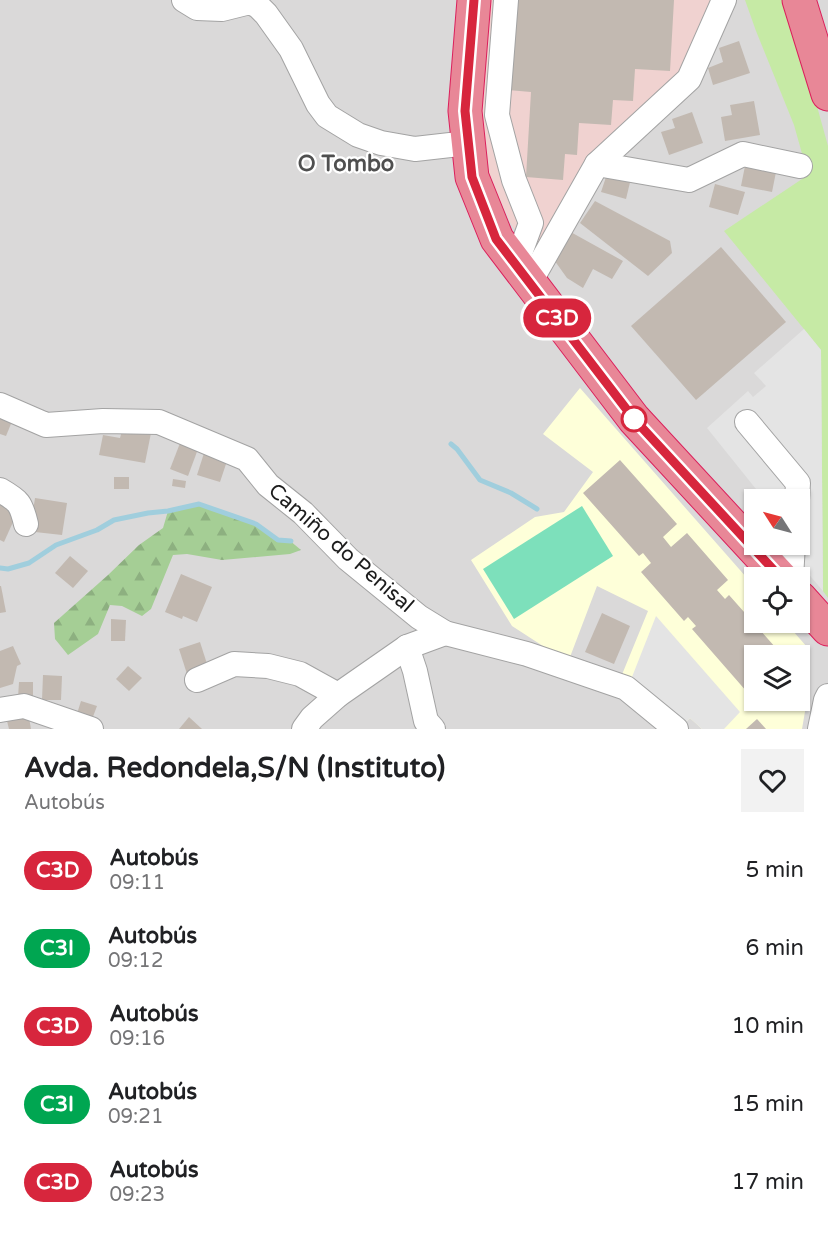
<!DOCTYPE html>
<html lang="es">
<meta charset="utf-8">
<style>
:root{--surface:#fff;--page:#f2f2f2;--text:#202124;--muted:#757577}
body{margin:0;font-family:"Varela Round",sans-serif;background:var(--page);color:var(--text);height:100vh;display:flex;flex-direction:column;font-size:22px;white-space:nowrap}
*{box-sizing:border-box;margin:0}
p{font-size:20px;color:var(--muted)}
.icon{flex:none;width:33px;height:33px;fill:none;stroke:currentColor;stroke-width:2;stroke-linecap:round;stroke-linejoin:round}
.map{position:relative;height:729px;overflow:hidden}
.side{display:flex;flex-direction:column;background:var(--surface);flex:1}
.side>*{flex:none}
.badge{padding:0 12px;border-radius:20px;font-size:21px;line-height:39px}
.needle{width:39px;rotate:306deg}
.controls{position:absolute;left:744px;top:489px;display:grid;gap:12px}
.controls a{display:grid;place-items:center;width:66px;height:66px;border-radius:0px;background:var(--surface);box-shadow:0 2px 4px #0004;font-size:30px}
.map>.badge{position:absolute;translate:-50% -50%;box-shadow:0 0 0 3px #fff}
.round{display:grid;place-items:center;flex:none;width:63px;height:63px;border-radius:0px;background:var(--page)}
.summary{display:flex;align-items:center;justify-content:space-between;height:102px;padding:0 24px}
h1{font-size:28px;font-weight:800;line-height:45px}
ul{padding:0;list-style:none}
li{display:flex;align-items:center;gap:18px;height:78px;padding:0 24px}
li div{flex:1}
li b{display:block;font-size:22px}
li em{font-style:normal}
li .badge{min-width:66px;font-weight:700;text-align:center}
.map>svg:first-child{display:block}
.residential{fill:#dad9d9;fill-rule:evenodd}
.commercial{fill:#f0d2d0}
.education{fill:#feffd9;fill-rule:evenodd}
.grass{fill:#c6eaa5}
.forest{fill:url(#forest-firs)}
.pitch{fill:#7de0bb}
.parking{fill:#e4e4e4}
.lines{fill:none;stroke-linecap:round;stroke-linejoin:round}
.stream{stroke:#a0cedd;stroke-width:5}
.building{fill:#c2b9b1}
.minor-casing{stroke:#a3a3a3;stroke-width:26}
.highway-casing{stroke:#db205c;stroke-width:35}
.minor{stroke:#fff;stroke-width:24}
.highway{stroke:#e88797;stroke-width:33}
.line-casing{stroke:#fff;stroke-width:14}
.line{stroke:#d7263d;stroke-width:9}
.stop-dot{fill:#fff;stroke:#d7263d;stroke-width:3}
.labels{text-anchor:middle;dominant-baseline:central;stroke-width:4.5;stroke-linejoin:round;paint-order:stroke}
.street-label{font-size:21px;fill:#1c1c1c;stroke:#fff}
.neighbourhood-label{font-size:22px;font-weight:bold;fill:#4f4f4f;stroke:#fff}
</style>
<div class="map">
<svg width="828" height="729" viewBox="0 0 828 729">
<defs>
<pattern id="forest-firs" width="22" height="20" patternUnits="userSpaceOnUse" patternTransform="scale(1.5)"><rect width="22" height="20" fill="#a5ce95"/><path d="M5 1l3.5 6h-7zM16 11l3.5 6h-7z" fill="#8db080"/></pattern>
</defs>
<rect width="100%" height="100%" fill="#eeeae1"/>
<path class="residential" d="M0,0H828V729H0ZM754,500H800V544H754ZM754,578H800V622H754ZM754,656H800V700H754Z"/>
<polygon class="commercial" points="488,0 719,0 686,76 533,254 511,224 487,172 480,111"/>
<path class="education" d="M580,388L754,586V622L786,623L807,647L808,694L802,729H702L690,718L685,723L651,693L621,677L648,611L597,586L570,657L546,648L512,626L471,560L535,517L564,512L593,472L543,434ZM754,656H800V700H754Z"/>
<polygon class="grass" points="745,0 785,0 797,34 828,146 828,598 823,591 821,350 724,231 808,175 794,125 756,31"/>
<polygon class="forest" points="199,504 256,524 278,540 289,540 301,550 290,554 222,560 187,554 173,555 151,609 142,616 122,606 110,605 98,634 68,655 55,639 54,623 108,575 139,545 163,528 168,511"/>
<polygon class="pitch" points="582,506 613,556 514,619 483,569"/>
<g class="parking">
<polygon points="804,329 821,350 823,591 784,545 800,544 800,500 764,499 707,428 748,391 753,397 766,386 754,373"/>
<polygon points="656,616 740,712 724,729 702,729 690,718 685,723 632,677"/>
</g>
<g class="lines">
<g class="stream">
<polyline points="451,444 457,449 480,480 511,493 537,509"/>
<polyline points="0,568 8,569 29,563 56,545 97,530 114,520 148,513 168,511 199,504 256,524 278,540 291,541"/>
</g>
</g>
<g class="building">
<polygon points="512,0 674,0 670,71 635,69 633,101 613,100 611,125 579,123 577,155 565,154 563,180 526,177 531,92 507,90"/>
<polygon points="739,41 750,73 713,85 708,68 723,62 719,48"/>
<polygon points="754,101 760,135 725,141 721,117 732,115 730,105"/>
<polygon points="692,112 703,143 669,155 661,132 675,128 672,119"/>
<polygon points="745,166 776,172 772,192 741,186"/>
<polygon points="608,171 632,174 626,199 601,192"/>
<polygon points="715,184 745,192 738,215 709,207"/>
<polygon points="595,201 670,241 672,253 648,276 580,223"/>
<polygon points="567,230 623,261 612,279 593,269 583,288 567,278 552,257"/>
<polygon points="721,247 786,322 696,400 631,326"/>
<polygon points="0,414 13,419 6,436 0,434"/>
<polygon points="123,427 151,433 145,463 99,455 103,435 120,438"/>
<polygon points="182,438 198,449 188,476 170,469"/>
<polygon points="205,450 228,458 220,482 197,475"/>
<polygon points="620,460 677,524 663,537 671,547 687,533 728,580 717,590 725,599 729,595 783,656 754,656 754,700 692,629 696,626 688,617 684,621 641,572 651,563 643,553 639,556 583,493"/>
<rect x="114" y="477" width="15" height="12"/>
<polygon points="173,479 186,481 185,488 172,486"/>
<polygon points="35,498 67,503 62,535 35,532 32,518"/>
<polygon points="0,503 18,511 4,542 0,540"/>
<polygon points="70,556 88,571 73,588 55,573"/>
<polygon points="181,574 212,587 197,622 183,616 182,619 165,612"/>
<polygon points="0,586 1,586 6,612 0,613"/>
<polygon points="602,613 630,626 614,664 585,652"/>
<polygon points="111,619 126,620 125,641 111,641"/>
<polygon points="200,642 208,667 187,674 179,649"/>
<polygon points="13,646 21,664 17,666 13,684 0,688 0,651"/>
<polygon points="128,666 142,678 129,691 116,679"/>
<polygon points="43,675 62,676 61,700 42,700"/>
<polygon points="19,682 33,682 33,699 18,698"/>
<polygon points="81,701 97,706 91,722 76,717"/>
<polygon points="28,712 31,729 9,729 6,717"/>
<polygon points="189,717 202,729 179,729"/>
<polygon points="757,719 766,729 746,729"/>
</g>
<g class="lines">
<defs>
<g id="minor">
<polyline points="184,0 197,8 222,9 250,2 258,6 266,14 291,49 318,104 327,116 358,135 381,143 415,149 468,143"/>
<polyline points="506,0 497,115 514,180 531,223 516,264"/>
<polyline points="597,164 689,180 743,154 800,166"/>
<polyline points="530,282 597,164 689,79 724,0"/>
<polyline points="0,405 46,425 103,421 159,422 247,459 268,485 303,513 348,559 419,617 445,633 527,654 626,688 676,729"/>
<polyline points="747,422 798,483 797,500"/>
<path d="M0,490C19,501 21,503 26,524"/>
<polyline points="791,578 793,544"/>
<polyline points="407,647 415,671 426,721 433,729"/>
<polyline points="197,680 234,664 268,666 300,674 338,695"/>
<polyline points="0,710 24,706 91,729"/>
<polyline points="304,729 312,718 338,695 407,647 445,633"/>
<polyline points="820,729 826,700 828,696"/>
</g>
<g id="highway">
<polyline points="474,0 465,111 472,177 497,239 634,419 781,578"/>
<polyline points="799,0 828,94"/>
<polyline points="800,598 828,629"/>
</g>
</defs>
<use href="#minor" class="minor-casing"/>
<use href="#highway" class="highway-casing"/>
<use href="#minor" class="minor"/>
<use href="#highway" class="highway"/>
</g>
<g class="lines">
<defs>
<polyline id="line" points="474,0 465,111 472,177 496,239 634,419 781,578"/>
</defs>
<use href="#line" class="line-casing"/>
<use href="#line" class="line"/>
</g>
<circle class="stop-dot" cx="634" cy="419" r="12"/>
<g class="labels">
<g class="street-label">
<text transform="translate(341 548) rotate(41)">Camiño do Penisal</text>
</g>
<g class="neighbourhood-label">
<text x="346" y="164">O Tombo</text>
</g>
</g>
</svg>
<div class="controls">
<a><svg class="needle" viewBox="-14 -14 28 28"><path d="M0-13l5 13h-10z" fill="#e53935"/><path d="M0 13l5-13h-10z" fill="#757577"/></svg></a>
<a><svg class="icon" aria-label="locate" viewBox="0 0 24 24"><circle cx="12" cy="12" r="6"/><path d="M12 2v4M12 18v4M2 12h4M18 12h4"/></svg></a>
<a><svg class="icon" aria-label="layers" viewBox="0 0 24 24"><path d="M12 4l9 5-9 5-9-5zM3 14l9 5 9-5"/></svg></a>
</div>
<b class="badge" style="left:557px;top:318px;background:#d7263d;color:#fff">C3D</b>
</div>
<section class="side">
<div class="summary"><div><h1>Avda. Redondela,S/N (Instituto)</h1><p>Autobús</p></div><a class="round"><svg class="icon" aria-label="heart" viewBox="0 0 24 24"><path d="M12 20l-8-8c-3-5 5-10 8-4 3-6 11-1 8 4z"/></svg></a></div>
<ul>
<li><span class="badge" style="background:#d7263d;color:#fff">C3D</span><div><b>Autobús</b><p>09:11</p></div><em>5 min</em></li>
<li><span class="badge" style="background:#00a651;color:#fff">C3I</span><div><b>Autobús</b><p>09:12</p></div><em>6 min</em></li>
<li><span class="badge" style="background:#d7263d;color:#fff">C3D</span><div><b>Autobús</b><p>09:16</p></div><em>10 min</em></li>
<li><span class="badge" style="background:#00a651;color:#fff">C3I</span><div><b>Autobús</b><p>09:21</p></div><em>15 min</em></li>
<li><span class="badge" style="background:#d7263d;color:#fff">C3D</span><div><b>Autobús</b><p>09:23</p></div><em>17 min</em></li>
</ul>
</section>
